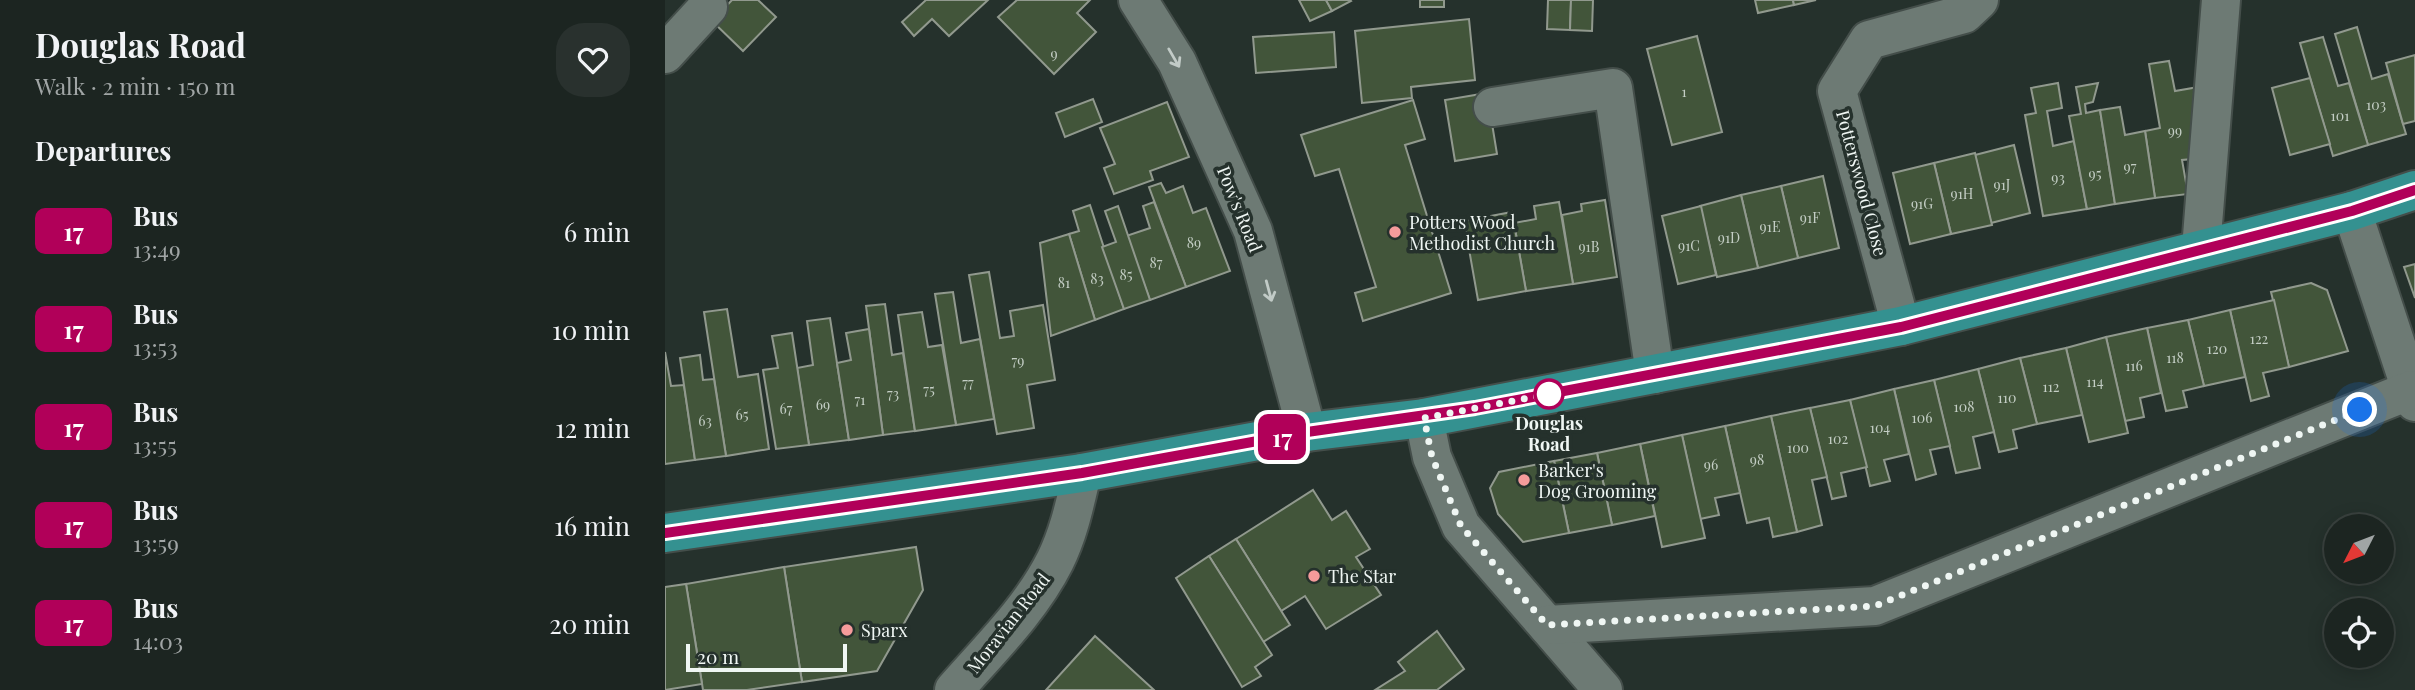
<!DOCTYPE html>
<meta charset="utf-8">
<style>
:root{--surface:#1c2521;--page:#29312e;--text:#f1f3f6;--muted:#a0a5a5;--line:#3a423f}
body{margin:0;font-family:"Playfair Display",serif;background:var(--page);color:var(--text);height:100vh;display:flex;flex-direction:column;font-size:26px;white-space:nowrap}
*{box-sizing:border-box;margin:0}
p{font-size:23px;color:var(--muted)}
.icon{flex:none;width:38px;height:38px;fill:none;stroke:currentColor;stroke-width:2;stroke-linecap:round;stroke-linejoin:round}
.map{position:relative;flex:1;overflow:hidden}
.panel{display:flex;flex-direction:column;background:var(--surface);width:665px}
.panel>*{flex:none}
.badge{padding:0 14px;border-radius:10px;font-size:24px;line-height:46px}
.needle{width:46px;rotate:228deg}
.tools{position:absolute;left:1659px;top:514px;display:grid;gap:14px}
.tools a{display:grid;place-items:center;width:70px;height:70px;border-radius:50%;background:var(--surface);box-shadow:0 4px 18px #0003,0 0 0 2px var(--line);font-size:35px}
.scale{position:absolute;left:21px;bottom:18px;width:161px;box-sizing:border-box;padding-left:7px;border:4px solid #eff6f3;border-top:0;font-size:19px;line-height:24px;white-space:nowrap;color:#eff6f3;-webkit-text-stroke:5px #25312c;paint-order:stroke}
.you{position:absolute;width:35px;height:35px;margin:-18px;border:5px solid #fff;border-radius:50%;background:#1a73e8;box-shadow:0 0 0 10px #1a73e833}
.map>.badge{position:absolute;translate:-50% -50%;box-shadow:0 0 0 4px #fff}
h2{padding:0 35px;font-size:26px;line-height:63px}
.round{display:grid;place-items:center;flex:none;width:74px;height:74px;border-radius:28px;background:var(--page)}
.overview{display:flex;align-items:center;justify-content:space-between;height:119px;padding:0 35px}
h1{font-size:33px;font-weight:700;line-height:52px}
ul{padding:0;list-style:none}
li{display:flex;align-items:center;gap:21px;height:98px;padding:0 35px}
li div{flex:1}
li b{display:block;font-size:26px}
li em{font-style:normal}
li .badge{min-width:77px;font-weight:700;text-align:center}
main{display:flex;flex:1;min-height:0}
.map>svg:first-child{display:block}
.building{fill:#42553a;stroke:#91998e;stroke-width:2}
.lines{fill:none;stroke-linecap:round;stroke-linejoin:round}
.minor-casing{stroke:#444e4a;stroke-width:42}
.major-casing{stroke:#444e4a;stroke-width:42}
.minor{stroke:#6d7a74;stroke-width:38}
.major{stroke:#349190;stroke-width:38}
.oneway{stroke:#c2cbc7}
.line-casing{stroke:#fff;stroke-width:16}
.line{stroke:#b10059;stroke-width:10}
.walk{stroke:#eff6f3;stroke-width:7;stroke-dasharray:0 12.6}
.poi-dot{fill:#f59b9b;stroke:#25312c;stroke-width:2.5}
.stop-dot{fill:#fff;stroke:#b10059;stroke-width:3.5}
.labels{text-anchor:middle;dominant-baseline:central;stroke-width:7;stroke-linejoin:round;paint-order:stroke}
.number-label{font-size:14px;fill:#c4cec5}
.street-label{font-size:18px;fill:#eff6f3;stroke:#25312c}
.poi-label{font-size:18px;fill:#eff6f3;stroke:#25312c;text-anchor:start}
.stop-label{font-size:18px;font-weight:bold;fill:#eff6f3;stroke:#25312c}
</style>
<main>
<section class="panel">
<div class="overview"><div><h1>Douglas Road</h1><p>Walk · 2 min · 150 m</p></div><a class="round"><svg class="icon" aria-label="heart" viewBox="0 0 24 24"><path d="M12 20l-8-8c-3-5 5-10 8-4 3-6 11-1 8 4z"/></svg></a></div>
<h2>Departures</h2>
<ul>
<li><span class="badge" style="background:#b10059;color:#fff">17</span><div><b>Bus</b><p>13:49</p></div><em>6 min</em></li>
<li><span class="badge" style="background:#b10059;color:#fff">17</span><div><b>Bus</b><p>13:53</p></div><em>10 min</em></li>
<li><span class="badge" style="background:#b10059;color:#fff">17</span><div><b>Bus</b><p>13:55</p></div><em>12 min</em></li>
<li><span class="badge" style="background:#b10059;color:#fff">17</span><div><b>Bus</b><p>13:59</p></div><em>16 min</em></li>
<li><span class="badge" style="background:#b10059;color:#fff">17</span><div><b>Bus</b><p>14:03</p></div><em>20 min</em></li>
</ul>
</section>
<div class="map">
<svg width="1750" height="690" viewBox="0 0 1750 690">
<rect width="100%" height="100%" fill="#25312c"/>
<g class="building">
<polygon points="67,0 93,0 111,17 78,51 47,21"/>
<polygon points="261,0 323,0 284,36 267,19 249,36 237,22"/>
<polygon points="352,0 425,0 412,13 431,32 389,74 333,17"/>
<polygon points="634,0 661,0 667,11 645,21"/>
<polygon points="661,0 685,0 686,1 667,11"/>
<rect x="755" y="0" width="24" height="7"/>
<polygon points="883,0 906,0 905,30 882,29"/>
<polygon points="906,0 928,0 927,31 905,30"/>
<polygon points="1090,0 1128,0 1129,5 1093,13"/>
<polygon points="1128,0 1151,0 1129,5"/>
<polygon points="804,19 810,80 746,87 747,98 697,103 690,31"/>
<polygon points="1692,27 1707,79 1723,74 1741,134 1703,145 1670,34"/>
<polygon points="669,32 671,67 591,73 588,37"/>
<polygon points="1032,36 1057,132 1007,145 982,49"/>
<polygon points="1658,37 1673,86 1684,83 1703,145 1668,156 1635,43"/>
<polygon points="1750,55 1750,121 1738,124 1721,63"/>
<polygon points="1504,61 1510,91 1539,86 1528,159 1517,160 1523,194 1490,198 1480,131 1495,128 1484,64"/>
<polygon points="1645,78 1665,144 1625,155 1607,88"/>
<polygon points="1393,83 1397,108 1382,111 1388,146 1409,141 1422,209 1378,216 1360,115 1371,113 1366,88"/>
<polygon points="1433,83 1428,102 1420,104 1421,113 1435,110 1450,204 1422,209 1404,116 1416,114 1411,87"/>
<polygon points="822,93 832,154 790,161 780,100"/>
<polygon points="428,99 437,122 400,137 391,113"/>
<polygon points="748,100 760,139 740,145 786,293 698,321 690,293 711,287 674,169 650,176 636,135"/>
<polygon points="502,102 524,157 485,171 488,180 449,194 439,168 450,164 435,128"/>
<polygon points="1455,107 1460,135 1480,131 1490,198 1450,204 1435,110"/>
<polygon points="1349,145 1365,213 1326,223 1310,155"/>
<polygon points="1310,153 1327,225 1286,234 1269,163"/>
<polygon points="1269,163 1286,234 1245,244 1228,173"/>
<polygon points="1158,176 1174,248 1133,258 1116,186"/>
<polygon points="496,183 501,193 518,186 528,213 541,208 565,271 521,287 484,187"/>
<polygon points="1116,186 1133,258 1093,268 1076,195"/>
<polygon points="1076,195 1093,268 1052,277 1035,206"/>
<polygon points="940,200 952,277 908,284 897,215 917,211 916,204"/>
<polygon points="489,202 521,287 485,300 461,236 485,228 478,206"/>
<polygon points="894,202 908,284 861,291 849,223 871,219 869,206"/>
<polygon points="425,205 459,309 430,320 404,234 414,231 408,211"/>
<polygon points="453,206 485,300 459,309 437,247 451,242 440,211"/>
<polygon points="1036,206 1051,275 1013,284 997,216"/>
<polygon points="847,212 861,291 813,300 799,221"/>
<polygon points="404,234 430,320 386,336 375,243"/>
<polygon points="1750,264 1750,298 1739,267"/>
<polygon points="324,272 335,338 349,336 345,311 378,305 390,380 362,385 369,428 332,434 304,275"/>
<polygon points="1646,283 1662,290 1683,351 1624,367 1606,292"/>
<polygon points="288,292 296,343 315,339 329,419 291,425 270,294"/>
<polygon points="1609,300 1624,367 1598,373 1604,396 1586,401 1565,310"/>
<polygon points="220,304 227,355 238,353 250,431 218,435 201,306"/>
<polygon points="62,309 73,377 93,374 104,449 61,456 39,312"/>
<polygon points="1565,310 1580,377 1539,386 1523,320"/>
<polygon points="257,312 263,347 277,345 291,425 250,431 233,315"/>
<polygon points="165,318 184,440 144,445 132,368 148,365 142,321"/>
<polygon points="1523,320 1539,386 1518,391 1522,407 1501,411 1482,328"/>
<polygon points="1482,328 1496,393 1475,398 1479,417 1460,421 1441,337"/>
<polygon points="204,329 218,435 184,440 172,363 186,360 181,333"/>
<polygon points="127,333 144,445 111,449 98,370 113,368 107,336"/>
<polygon points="1441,337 1463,433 1424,442 1401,348"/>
<polygon points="1401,348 1417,415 1372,424 1355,358"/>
<polygon points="0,352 6,386 19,385 30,460 0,464"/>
<polygon points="35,355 38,380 49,379 61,456 30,460 15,358"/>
<polygon points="1355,358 1372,424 1348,430 1352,448 1334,452 1313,369"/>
<polygon points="1313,369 1329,432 1308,437 1315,468 1291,473 1269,380"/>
<polygon points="1269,380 1285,446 1265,450 1271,474 1251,480 1229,389"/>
<polygon points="1229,389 1244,454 1219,460 1225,481 1205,486 1185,400"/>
<polygon points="1185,400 1202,467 1176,473 1181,496 1167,499 1145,408"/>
<polygon points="1145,408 1162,477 1147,480 1157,525 1132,532 1106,416"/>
<polygon points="1106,416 1132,532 1108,537 1104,518 1082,523 1060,426"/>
<polygon points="1060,426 1075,493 1050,498 1054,515 1035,519 1017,435"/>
<polygon points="1017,435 1040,538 997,547 975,444"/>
<polygon points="975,444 990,516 947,525 932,453"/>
<polygon points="932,453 947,525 904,533 889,461"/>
<polygon points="889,461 904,533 858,542 833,514 825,488 834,472"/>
<polygon points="648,490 667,520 681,511 705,549 691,557 716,595 661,629 640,596 616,611 571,539"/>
<polygon points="571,539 625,625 598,642 544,556"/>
<polygon points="251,547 258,590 212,671 137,682 119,567"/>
<polygon points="544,556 607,655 590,667 596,676 577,687 511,578"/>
<polygon points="119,567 137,682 82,690 38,690 21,584"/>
<polygon points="21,584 37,684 0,690 0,587"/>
<polygon points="772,631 799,669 772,690 710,690 740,671 733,662"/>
<polygon points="430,636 489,690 381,690"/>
</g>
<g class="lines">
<defs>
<g id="minor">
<polyline points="473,0 512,62 588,231 642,432"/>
<polyline points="0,54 43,7"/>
<polyline points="828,107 948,88 990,374"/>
<polyline points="1687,211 1750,402"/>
<polyline points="1536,249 1556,0"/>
<polyline points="1236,326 1172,91 1204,40 1299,14 1314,0"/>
<polyline points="759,418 767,457 796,526 938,690"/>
<polyline points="882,625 1210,606 1746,390"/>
<path d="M289,690C324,650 366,609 390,561C404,533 410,503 417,473"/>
</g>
<polyline id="major" points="0,533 417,473 642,432 759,418 1098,353 1236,326 1687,211 1750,190"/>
</defs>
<use href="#minor" class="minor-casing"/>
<use href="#major" class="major-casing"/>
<use href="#minor" class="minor"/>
<use href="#major" class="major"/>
</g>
<defs><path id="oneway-shaft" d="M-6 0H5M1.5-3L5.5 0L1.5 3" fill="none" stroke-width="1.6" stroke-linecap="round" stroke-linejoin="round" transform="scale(1.75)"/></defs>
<g class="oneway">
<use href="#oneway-shaft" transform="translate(509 58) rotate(60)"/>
<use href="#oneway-shaft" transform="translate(604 291) rotate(75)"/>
</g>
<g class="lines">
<defs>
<polyline id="line" points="0,533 417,473 642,432 810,408 1236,327 1687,211 1750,190"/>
</defs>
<use href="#line" class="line-casing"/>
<use href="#line" class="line"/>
<polyline class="walk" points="884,394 759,418 767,457 796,526 882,625 1210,606 1695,410"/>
</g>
<g class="poi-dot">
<circle cx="730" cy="232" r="7"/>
<circle cx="859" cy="480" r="7"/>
<circle cx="649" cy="576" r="7"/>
<circle cx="182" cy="630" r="7"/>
</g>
<circle class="stop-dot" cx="884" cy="394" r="14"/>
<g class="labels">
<g class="number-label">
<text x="389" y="53">9</text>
<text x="1019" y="91">1</text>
<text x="1711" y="104">103</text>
<text x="1675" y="115">101</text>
<text x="1510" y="130">99</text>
<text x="1465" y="166">97</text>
<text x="1430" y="173">95</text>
<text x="1393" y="177">93</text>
<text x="1337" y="184">91J</text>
<text x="1297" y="193">91H</text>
<text x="1257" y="203">91G</text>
<text x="1145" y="217">91F</text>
<text x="1105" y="226">91E</text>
<text x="1064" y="237">91D</text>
<text x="529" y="242">89</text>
<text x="1024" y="245">91C</text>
<text x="924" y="246">91B</text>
<text x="491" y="262">87</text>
<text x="461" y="274">85</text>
<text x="432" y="278">83</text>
<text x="399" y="282">81</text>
<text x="1594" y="338">122</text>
<text x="1552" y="348">120</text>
<text x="1510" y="357">118</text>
<text x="353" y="360">79</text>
<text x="1469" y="365">116</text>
<text x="1430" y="381">114</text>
<text x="303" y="382">77</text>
<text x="1386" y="386">112</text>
<text x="264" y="389">75</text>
<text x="228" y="393">73</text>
<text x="1342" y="397">110</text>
<text x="195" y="399">71</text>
<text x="158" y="404">69</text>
<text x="1299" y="406">108</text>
<text x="121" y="408">67</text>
<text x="77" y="414">65</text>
<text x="1257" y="417">106</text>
<text x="40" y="420">63</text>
<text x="1215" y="427">104</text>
<text x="1173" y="438">102</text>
<text x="1133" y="447">100</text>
<text x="1092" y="459">98</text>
<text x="1046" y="464">96</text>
</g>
<g class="street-label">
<text transform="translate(1197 183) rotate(75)">Potterswood Close</text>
<text transform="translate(575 209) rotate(68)">Pow's Road</text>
<text transform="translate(343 623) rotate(-52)">Moravian Road</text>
</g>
<g class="poi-label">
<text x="744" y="222">Potters Wood<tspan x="744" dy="21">Methodist Church</tspan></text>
<text x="873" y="470">Barker's<tspan x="873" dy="21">Dog Grooming</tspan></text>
<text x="663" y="576">The Star</text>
<text x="196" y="630">Sparx</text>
</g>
<g class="stop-label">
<text x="884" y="423">Douglas<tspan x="884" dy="21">Road</tspan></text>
</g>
</g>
</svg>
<div class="tools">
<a><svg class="needle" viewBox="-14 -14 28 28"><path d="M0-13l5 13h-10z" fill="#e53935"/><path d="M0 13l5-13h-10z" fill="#a0a5a5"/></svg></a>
<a><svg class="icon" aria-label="locate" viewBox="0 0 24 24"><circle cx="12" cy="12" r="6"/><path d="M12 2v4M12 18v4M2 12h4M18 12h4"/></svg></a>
</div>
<div class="scale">20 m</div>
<div class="you" style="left:1695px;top:410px"></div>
<b class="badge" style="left:617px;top:437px;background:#b10059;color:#fff">17</b>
</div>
</main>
